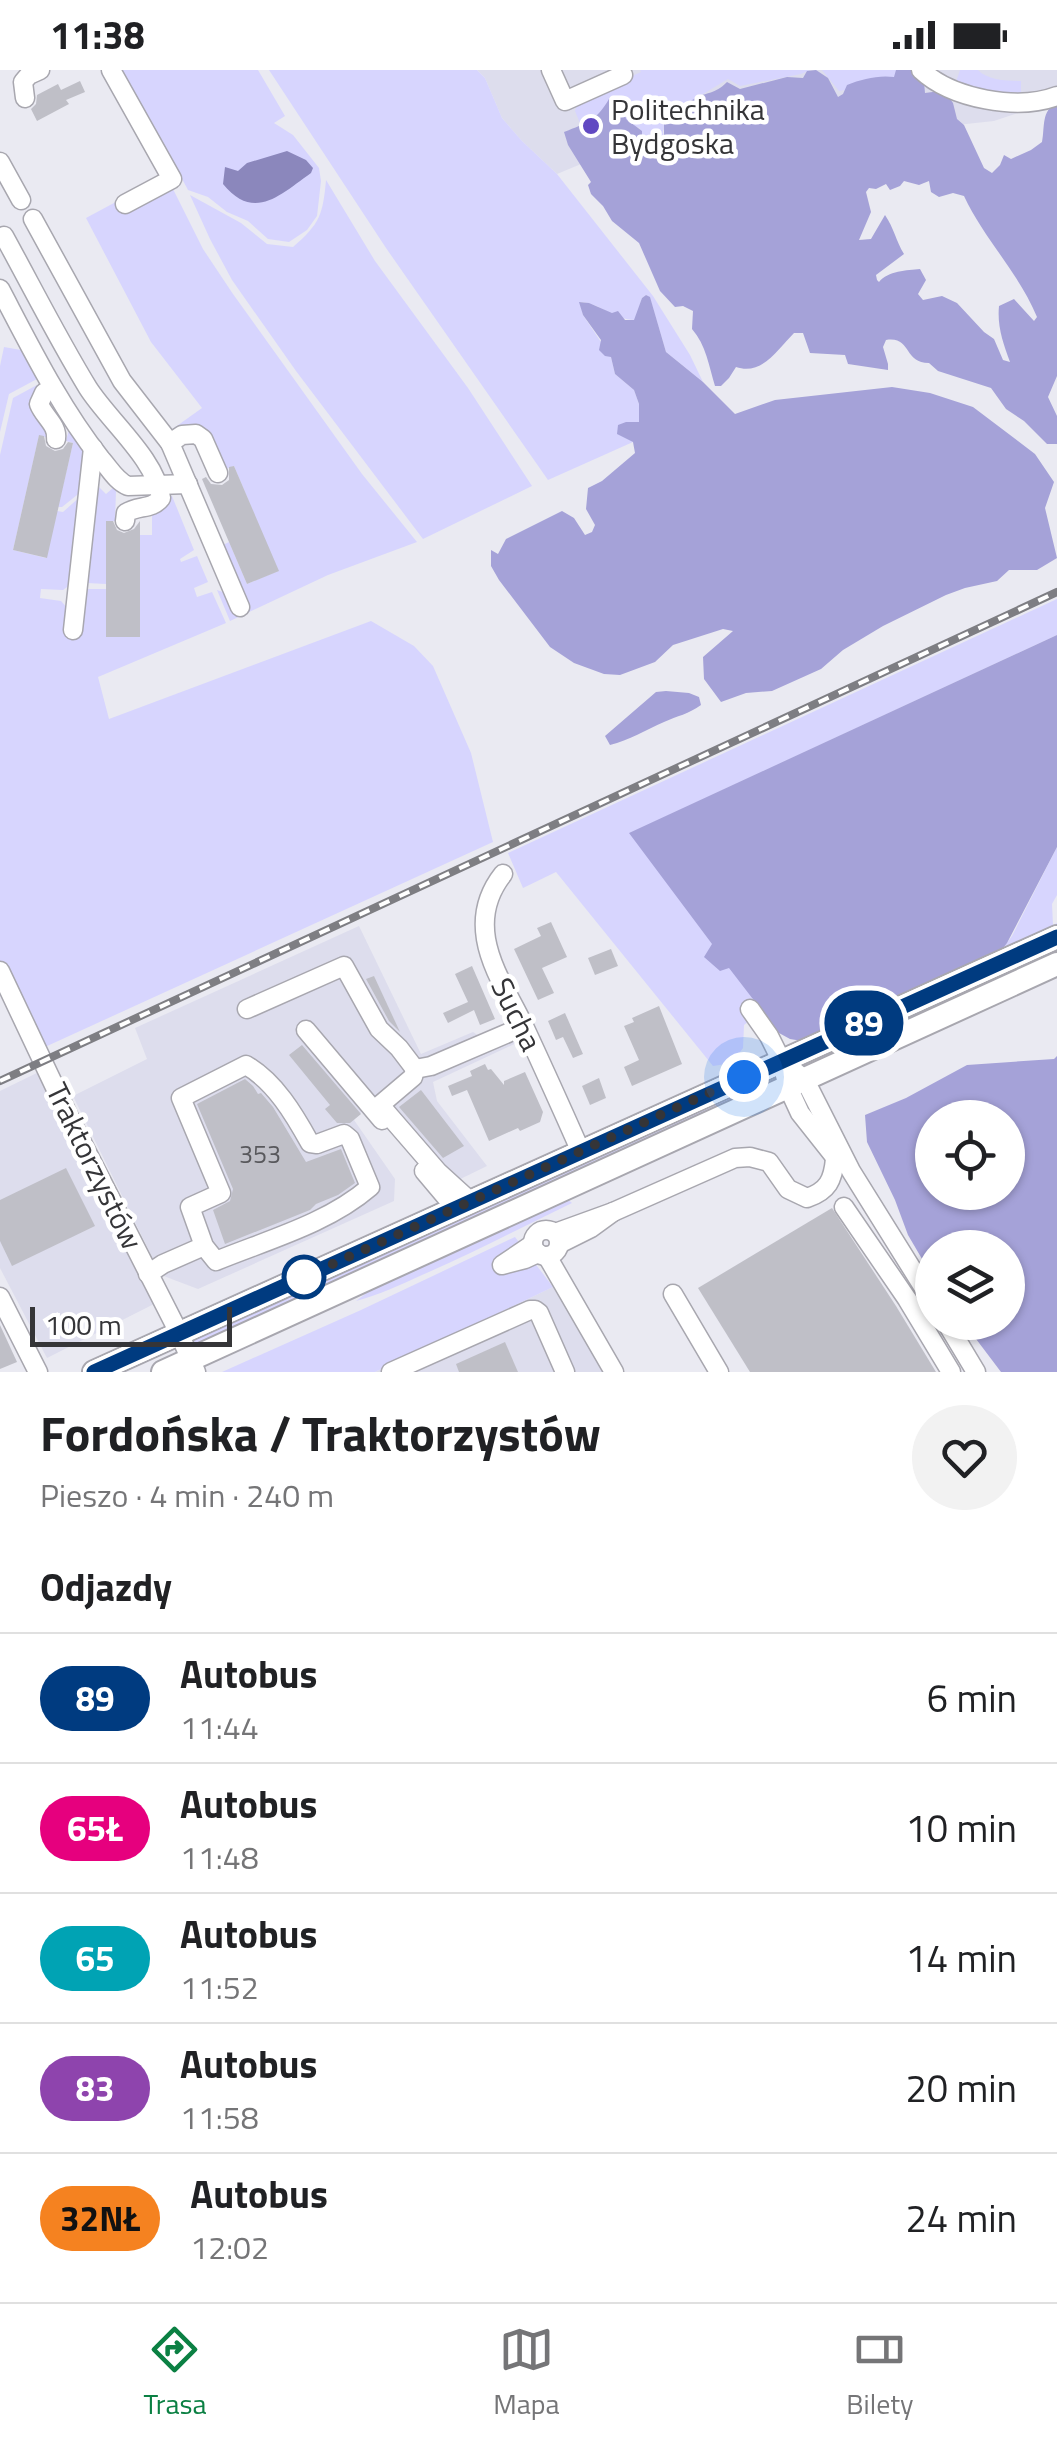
<!DOCTYPE html>
<html lang="pl">
<meta charset="utf-8">
<style>
:root{--surface:#fff;--page:#f2f2f2;--text:#202124;--muted:#757577;--line:#e0e0e0;--accent:#0b8043}
body{margin:0;font-family:"Titillium Web",sans-serif;background:var(--page);color:var(--text);height:100vh;display:flex;flex-direction:column;font-size:38px;white-space:nowrap}
*{box-sizing:border-box;margin:0}
p{font-size:32px;color:var(--muted)}
.icon{flex:none;width:55px;height:55px;fill:none;stroke:currentColor;stroke-width:2;stroke-linecap:round;stroke-linejoin:round}
.map{position:relative;height:1302px;overflow:hidden}
.panel{display:flex;flex-direction:column;background:var(--surface);flex:1}
.panel>*{flex:none}
.badge{padding:0 20px;border-radius:32px;font-size:35px;line-height:65px}
.buttons{position:absolute;left:915px;top:1030px;display:grid;gap:20px}
.buttons a{display:grid;place-items:center;width:110px;height:110px;border-radius:50%;background:var(--surface);box-shadow:0 2px 8px #0004;font-size:50px}
.scale{position:absolute;left:30px;bottom:25px;width:202px;box-sizing:border-box;padding-left:10px;border:5px solid #353538;border-top:0;font-size:28px;line-height:35px;white-space:nowrap;color:#353538;-webkit-text-stroke:8px #fff;paint-order:stroke}
.you{position:absolute;width:50px;height:50px;margin:-25px;border:8px solid #fff;border-radius:50%;background:#1a73e8;box-shadow:0 0 0 15px #1a73e833}
.map>.badge{position:absolute;translate:-50% -50%;box-shadow:0 0 0 5px #fff}
h2{padding:0 40px;font-size:38px;line-height:90px}
.round{display:grid;place-items:center;flex:none;width:105px;height:105px;border-radius:52px;background:var(--page)}
.headline{display:flex;align-items:center;justify-content:space-between;height:170px;padding:0 40px}
h1{font-size:48px;font-weight:700;line-height:75px}
ul{padding:0;list-style:none}
li{display:flex;align-items:center;gap:30px;height:130px;padding:0 40px;border-top:2px solid var(--line)}
li div{flex:1}
li b{display:block;font-size:38px}
li em{font-style:normal}
li .badge{min-width:110px;font-weight:700;text-align:center}
.status{display:flex;justify-content:space-between;align-items:center;height:70px;padding:0 50px;background:var(--surface);direction:ltr}
.status svg{height:28px;fill:currentColor}
.menu{display:flex;justify-content:space-around;align-items:center;height:140px;border-top:2px solid var(--line);background:var(--surface);font-size:28px;color:var(--muted)}
.menu a{display:grid;justify-items:center;gap:5px}
.menu .selected{color:var(--accent)}
.map>svg:first-child{display:block}
.built{fill:#dddded}
.green{fill:#d7d5fe}
.forest{fill:#a5a2d8;fill-rule:evenodd}
.water{fill:#8b87bc}
.building{fill:#bfbfc7}
.lines{fill:none;stroke-linecap:round;stroke-linejoin:round}
.minor-casing{stroke:#a8a7af;stroke-width:21}
.major-casing{stroke:#a8a7af;stroke-width:26}
.minor{stroke:#fff;stroke-width:18}
.major{stroke:#fff;stroke-width:22}
.rail-casing{stroke:#7e7e83;stroke-width:8}
.rail{stroke:#fff;stroke-width:4;stroke-dasharray:11;stroke-linecap:butt}
.line-casing{stroke:#fff;stroke-width:22}
.line{stroke:#003b80;stroke-width:15}
.walk{stroke:#353538;stroke-width:10;stroke-dasharray:0 18}
.poi-dot{fill:#6149c2;stroke:#fff;stroke-width:4}
.stop-dot{fill:#fff;stroke:#003b80;stroke-width:5}
.labels{text-anchor:middle;dominant-baseline:central;stroke-width:9;stroke-linejoin:round;paint-order:stroke}
.number-label{font-size:25px;fill:#58585c}
.poi-label{font-size:30px;fill:#353538;stroke:#fff;text-anchor:start}
.street-label{font-size:30px;fill:#353538;stroke:#fff}
</style>
<div class="status"><b>11:38</b><svg viewBox="0 0 49 12"><path d="M0 12V9h3v3zM5 12V6h3v6zM10 12V3h3v9zM15 12V0h3v12zM26 1h20v11H26zM47 4h2v5h-2z"/></svg></div>
<div class="map">
<svg width="1057" height="1302" viewBox="0 0 1057 1302">
<rect width="100%" height="100%" fill="#eaeaf2"/>
<g class="built">
<polygon points="477,0 1057,0 1057,30 994,51 901,61 752,23 557,104 522,71 502,48 485,8"/>
<polygon points="359,856 421,984 473,962 479,966 515,948 523,970 433,1012 437,1031 487,1096 444,1117 371,1032 354,1050 395,1109 394,1131 198,1219 161,1205 73,1026 147,989 135,958"/>
<polygon points="45,999 158,1232 47,1288 0,1198 0,1021"/>
<polygon points="553,1217 603,1302 375,1302"/>
</g>
<g class="green">
<polygon points="115,0 258,0 285,46 274,53 293,65 319,98 321,111 317,146 307,160 289,172 268,169 248,151 227,142 208,127 188,120 180,105 175,107"/>
<path d="M269,0H477L485,8L502,48L522,71L557,104L653,226L690,285L703,312L666,282L650,228L646,225L642,228L635,250C615,250 600,233 580,232L583,245L611,287L615,304L634,320L639,334V352L633,372L548,410L386,178Z"/>
<polygon points="640,0 810,0 801,4 740,16 728,9 665,47 663,62 668,88 643,77 640,58 601,43 580,53 575,41 578,31 641,2"/>
<polygon points="822,0 905,0 907,9 839,21"/>
<path d="M960,0H978C987,10 1007,11 1021,11V26L955,15Z"/>
<polygon points="166,105 203,179 233,224 362,404 417,472 328,505 230,551 217,520 229,524 221,476 229,472 247,514 278,501 234,396 223,400 209,368 167,363 202,338 151,272 86,148"/>
<path d="M326,110L375,191L468,318L532,416L423,469L296,301L232,210L210,169L190,125L241,153L267,174L293,177C320,154 323,144 326,110Z"/>
<polygon points="4,277 21,280 37,309 9,324 0,362 0,296"/>
<path d="M37,315H40L43,319L51,368L39,366L13,480L46,488L57,441L63,442L82,425L70,515L63,520L41,519L40,528L61,531L69,540L81,519H106V567H139L140,465H152V444C161,440 166,435 168,425L172,426L194,480L180,489L181,492L197,486L208,512L194,518L197,527L212,522L226,553L98,607L109,649L371,551L414,576L433,596L471,683L493,772L45,977L0,919V385L13,328Z"/>
<polygon points="69,360 86,382 82,421 62,437 58,437 73,373 66,371"/>
<polygon points="97,415 106,424 113,418 116,421 115,451 106,452 106,514 87,513"/>
<polygon points="1057,529 1057,565 630,763 762,941 744,955 743,978 732,993 713,996 556,802 523,818 508,783"/>
<polygon points="1057,777 1057,825 1052,834 1053,855 1057,853 1057,859 1001,881 1012,866"/>
<polygon points="743,1017 745,1023 651,1067 570,1111 199,1275 193,1273 201,1261"/>
<path d="M567,1129L572,1133C522,1157 473,1183 422,1205C400,1215 379,1225 356,1231L378,1214Z"/>
<polygon points="515,1167 553,1217 375,1302 222,1302 361,1240"/>
</g>
<g class="forest">
<path d="M816,0L828,8L838,27L843,24L847,15C862,9 878,5 894,7L896,0H917L924,12L925,23L940,21L948,26L953,33L957,49L964,55L984,98L992,103L1000,95L1004,85L1011,89L1031,80L1042,72C1045,58 1041,39 1057,34V306L1048,327L1057,346V374H1047L1024,351L1006,339L991,318L938,301L929,293C903,293 912,266 886,270L883,277L888,294V300L848,294L845,285L810,283L803,263H794C778,279 762,306 736,297L729,308L721,316H715C709,296 706,275 692,259L693,241L683,236L675,237L660,221L639,173L612,151L603,136L591,124L588,115L591,112L568,75L564,62C587,53 597,50 609,29L621,30L626,49L642,61V78C649,83 652,83 659,85C665,87 666,91 672,92L673,85L664,76V49C675,43 684,34 694,29C708,21 714,25 727,12L740,19L787,7L803,8L807,1ZM904,111L919,115L929,111L931,122L939,127L953,123L964,126C984,169 1019,203 1037,247L1034,251L1014,229L999,236C997,256 1003,273 1010,292L1003,290L994,269L984,262L957,233L942,226L923,230L918,224L926,210L920,199C907,200 888,201 879,212L877,210L876,205L904,184C896,171 894,158 885,145L871,169L859,170L871,142L866,122L869,118L876,119L886,114L890,120L900,116Z"/>
<polygon points="646,225 650,227 666,282 703,312 735,344 775,330 892,317 930,323 973,337 1035,384 1054,412 1045,438 1057,488 1037,500 1009,500 997,511 965,518 946,525 883,556 843,580 821,599 772,621 746,623 721,632 704,609 703,587 733,561 723,559 673,575 655,592 620,605 604,604 574,593 550,577 499,510 491,496 491,480 498,484 506,469 562,441 574,448 585,465 592,462 595,455 586,439 588,418 602,411 635,383 633,372 617,364 618,355 626,352 639,352 639,334 634,320 615,304 611,287 605,286 599,280 601,270 583,245 579,232 589,233 612,243 618,241 625,250 634,250 642,228"/>
<polygon points="1057,565 1057,777 1007,873 1001,881 802,971 790,969 779,963 729,898 720,901 704,887 712,874 629,763"/>
<path d="M666,621L689,623L699,627L701,635C689,644 677,646 664,652C646,660 629,670 610,675L605,666L656,622Z"/>
<path d="M1057,986V1302H1001L964,1253L1008,1252V1178H932V1206L908,1165L895,1130L867,1072L865,1045L906,1028L967,995L1054,989ZM932,1048H1008V1122H932Z"/>
</g>
<path class="water" d="M287,81L306,90L313,98L311,103C280,125 254,152 223,114L225,97L238,101L247,93Z"/>
<g class="building">
<polygon points="80,11 85,22 66,30 69,34 37,51 31,39 36,34 37,25 58,14 61,20"/>
<polygon points="39,365 44,366 46,376 55,381 63,379 68,372 73,373 47,488 13,480"/>
<polygon points="234,396 279,501 247,514 202,409 206,407 211,414 222,415 229,410 229,397"/>
<polygon points="106,451 113,451 117,460 124,463 134,459 140,451 140,567 106,567"/>
<polygon points="551,852 567,887 542,898 554,923 538,930 514,879 541,866 537,858"/>
<polygon points="611,879 618,896 595,905 588,888"/>
<polygon points="472,896 495,949 480,955 474,940 448,953 443,943 468,932 455,904"/>
<polygon points="374,906 400,962 389,951 366,909"/>
<polygon points="659,936 682,994 632,1016 624,997 639,990 624,956 634,952 632,948"/>
<polygon points="565,943 583,984 573,988 563,967 556,970 548,951"/>
<polygon points="302,975 361,1044 350,1053 337,1053 325,1039 330,1035 289,985"/>
<polygon points="485,994 488,1000 491,999 504,1015 504,1011 525,1002 543,1042 540,1052 520,1061 518,1058 489,1071 467,1020 452,1026 448,1016 472,1006 470,1001"/>
<polygon points="599,1008 606,1028 590,1035 582,1016"/>
<polygon points="245,1009 253,1016 258,1024 261,1023 273,1037 306,1092 341,1079 355,1113 338,1125 316,1134 310,1140 225,1174 213,1140 230,1131 233,1119 197,1034"/>
<polygon points="421,1020 464,1076 443,1088 399,1037"/>
<polygon points="66,1098 95,1156 12,1196 0,1171 0,1130"/>
<polygon points="832,1138 896,1236 936,1302 750,1302 698,1218"/>
<polygon points="0,1255 17,1292 0,1299"/>
<polygon points="505,1272 518,1302 459,1302 456,1294"/>
</g>
<g class="lines">
<defs>
<g id="minor">
<polyline points="111,0 172,109 125,134"/>
<polyline points="551,0 565,31 623,5"/>
<path d="M921,0C952,29 1018,41 1057,26"/>
<polyline points="25,28 23,12 29,5 40,0"/>
<polyline points="0,92 21,130"/>
<polyline points="33,149 122,311 170,373"/>
<path d="M4,166C32,217 58,269 88,318C109,351 156,389 161,428C152,440 138,435 126,443L125,451"/>
<path d="M0,219C31,278 60,337 101,389C110,399 116,411 128,416L188,414"/>
<path d="M52,318L44,323L39,334C44,347 58,355 56,369"/>
<polyline points="218,403 203,369 196,364 182,365 170,373 240,537"/>
<polyline points="73,560 93,378"/>
<path d="M503,804C488,823 482,845 486,869C491,899 510,927 523,954C543,997 562,1039 581,1082"/>
<polyline points="0,901 69,1047 179,1263 196,1302"/>
<polyline points="247,939 344,896 379,959 399,978 415,999 413,1007 380,1035 438,1102 471,1132"/>
<polyline points="750,939 769,966 781,990 788,1017 800,1043 838,1091"/>
<polyline points="306,960 382,1050"/>
<polyline points="781,990 805,1010 851,1101 932,1231"/>
<polyline points="415,999 431,996 508,963"/>
<polyline points="424,1101 456,1139"/>
<polyline points="844,1137 907,1229 951,1302"/>
<path d="M613,1142L735,1088L750,1087L769,1092L788,1119L807,1128C828,1121 833,1110 835,1089"/>
<circle cx="546" cy="1173" r="13"/>
<polyline points="555,1163 613,1142 591,1158 559,1174"/>
<polyline points="533,1174 502,1195 525,1189 538,1183"/>
<polyline points="547,1186 614,1302"/>
<path d="M148,1204L163,1194L204,1176L190,1137L221,1123L181,1028L246,995C275,1012 294,1044 310,1073L317,1074L344,1064L350,1069L370,1117C327,1154 267,1170 216,1191L204,1176"/>
<polyline points="673,1224 719,1302"/>
<polyline points="0,1227 38,1302"/>
<polyline points="946,1252 976,1302"/>
<polyline points="391,1302 530,1240 535,1240 539,1243 565,1302"/>
</g>
<g id="major">
<polyline points="94,1302 1057,867"/>
<polyline points="163,1302 1057,894"/>
</g>
</defs>
<use href="#minor" class="minor-casing"/>
<use href="#major" class="major-casing"/>
<use href="#minor" class="minor"/>
<use href="#major" class="major"/>
<defs>
<polyline id="rail" points="0,1011 1057,522"/>
</defs>
<use href="#rail" class="rail-casing"/>
<use href="#rail" class="rail"/>
</g>
<g class="lines">
<defs>
<polyline id="line" points="94,1302 1057,867"/>
</defs>
<use href="#line" class="line-casing"/>
<use href="#line" class="line"/>
<polyline class="walk" points="304,1207 302,1208 744,1007"/>
</g>
<circle class="poi-dot" cx="591" cy="56" r="10"/>
<circle class="stop-dot" cx="304" cy="1207" r="20"/>
<g class="labels">
<g class="number-label">
<text x="260" y="1084">353</text>
</g>
<g class="poi-label">
<text x="611" y="39">Politechnika<tspan x="611" dy="34">Bydgoska</tspan></text>
</g>
<g class="street-label">
<text transform="translate(517 944) rotate(64)">Sucha</text>
<text transform="translate(95 1096) rotate(64)">Traktorzystów</text>
</g>
</g>
</svg>
<div class="buttons">
<a><svg class="icon" aria-label="locate" viewBox="0 0 24 24"><circle cx="12" cy="12" r="6"/><path d="M12 2v4M12 18v4M2 12h4M18 12h4"/></svg></a>
<a><svg class="icon" aria-label="layers" viewBox="0 0 24 24"><path d="M12 4l9 5-9 5-9-5zM3 14l9 5 9-5"/></svg></a>
</div>
<div class="scale">100 m</div>
<div class="you" style="left:744px;top:1007px"></div>
<b class="badge" style="left:864px;top:953px;background:#003b80;color:#fff">89</b>
</div>
<section class="panel">
<div class="headline"><div><h1>Fordońska / Traktorzystów</h1><p>Pieszo · 4 min · 240 m</p></div><a class="round"><svg class="icon" aria-label="heart" viewBox="0 0 24 24"><path d="M12 20l-8-8c-3-5 5-10 8-4 3-6 11-1 8 4z"/></svg></a></div>
<h2>Odjazdy</h2>
<ul>
<li><span class="badge" style="background:#003b80;color:#fff">89</span><div><b>Autobus</b><p>11:44</p></div><em>6 min</em></li>
<li><span class="badge" style="background:#e6007e;color:#fff">65Ł</span><div><b>Autobus</b><p>11:48</p></div><em>10 min</em></li>
<li><span class="badge" style="background:#00a3b4;color:#fff">65</span><div><b>Autobus</b><p>11:52</p></div><em>14 min</em></li>
<li><span class="badge" style="background:#8e44ad;color:#fff">83</span><div><b>Autobus</b><p>11:58</p></div><em>20 min</em></li>
<li><span class="badge" style="background:#f58220;color:#111">32NŁ</span><div><b>Autobus</b><p>12:02</p></div><em>24 min</em></li>
</ul>
</section>
<nav class="menu">
<a class="selected"><svg class="icon" aria-label="directions" viewBox="0 0 24 24"><path d="M12 3l9 9-9 9-9-9zM9 14v-3h6M13 9l2 2-2 2"/></svg>Trasa</a>
<a><svg class="icon" aria-label="map" viewBox="0 0 24 24"><path d="M3 6l6-2 6 2 6-2v14l-6 2-6-2-6 2zM9 4v14M15 6v14"/></svg>Mapa</a>
<a><svg class="icon" aria-label="tickets" viewBox="0 0 24 24"><path d="M3 7h18v10H3zM15 7v10"/></svg>Bilety</a>
</nav>
